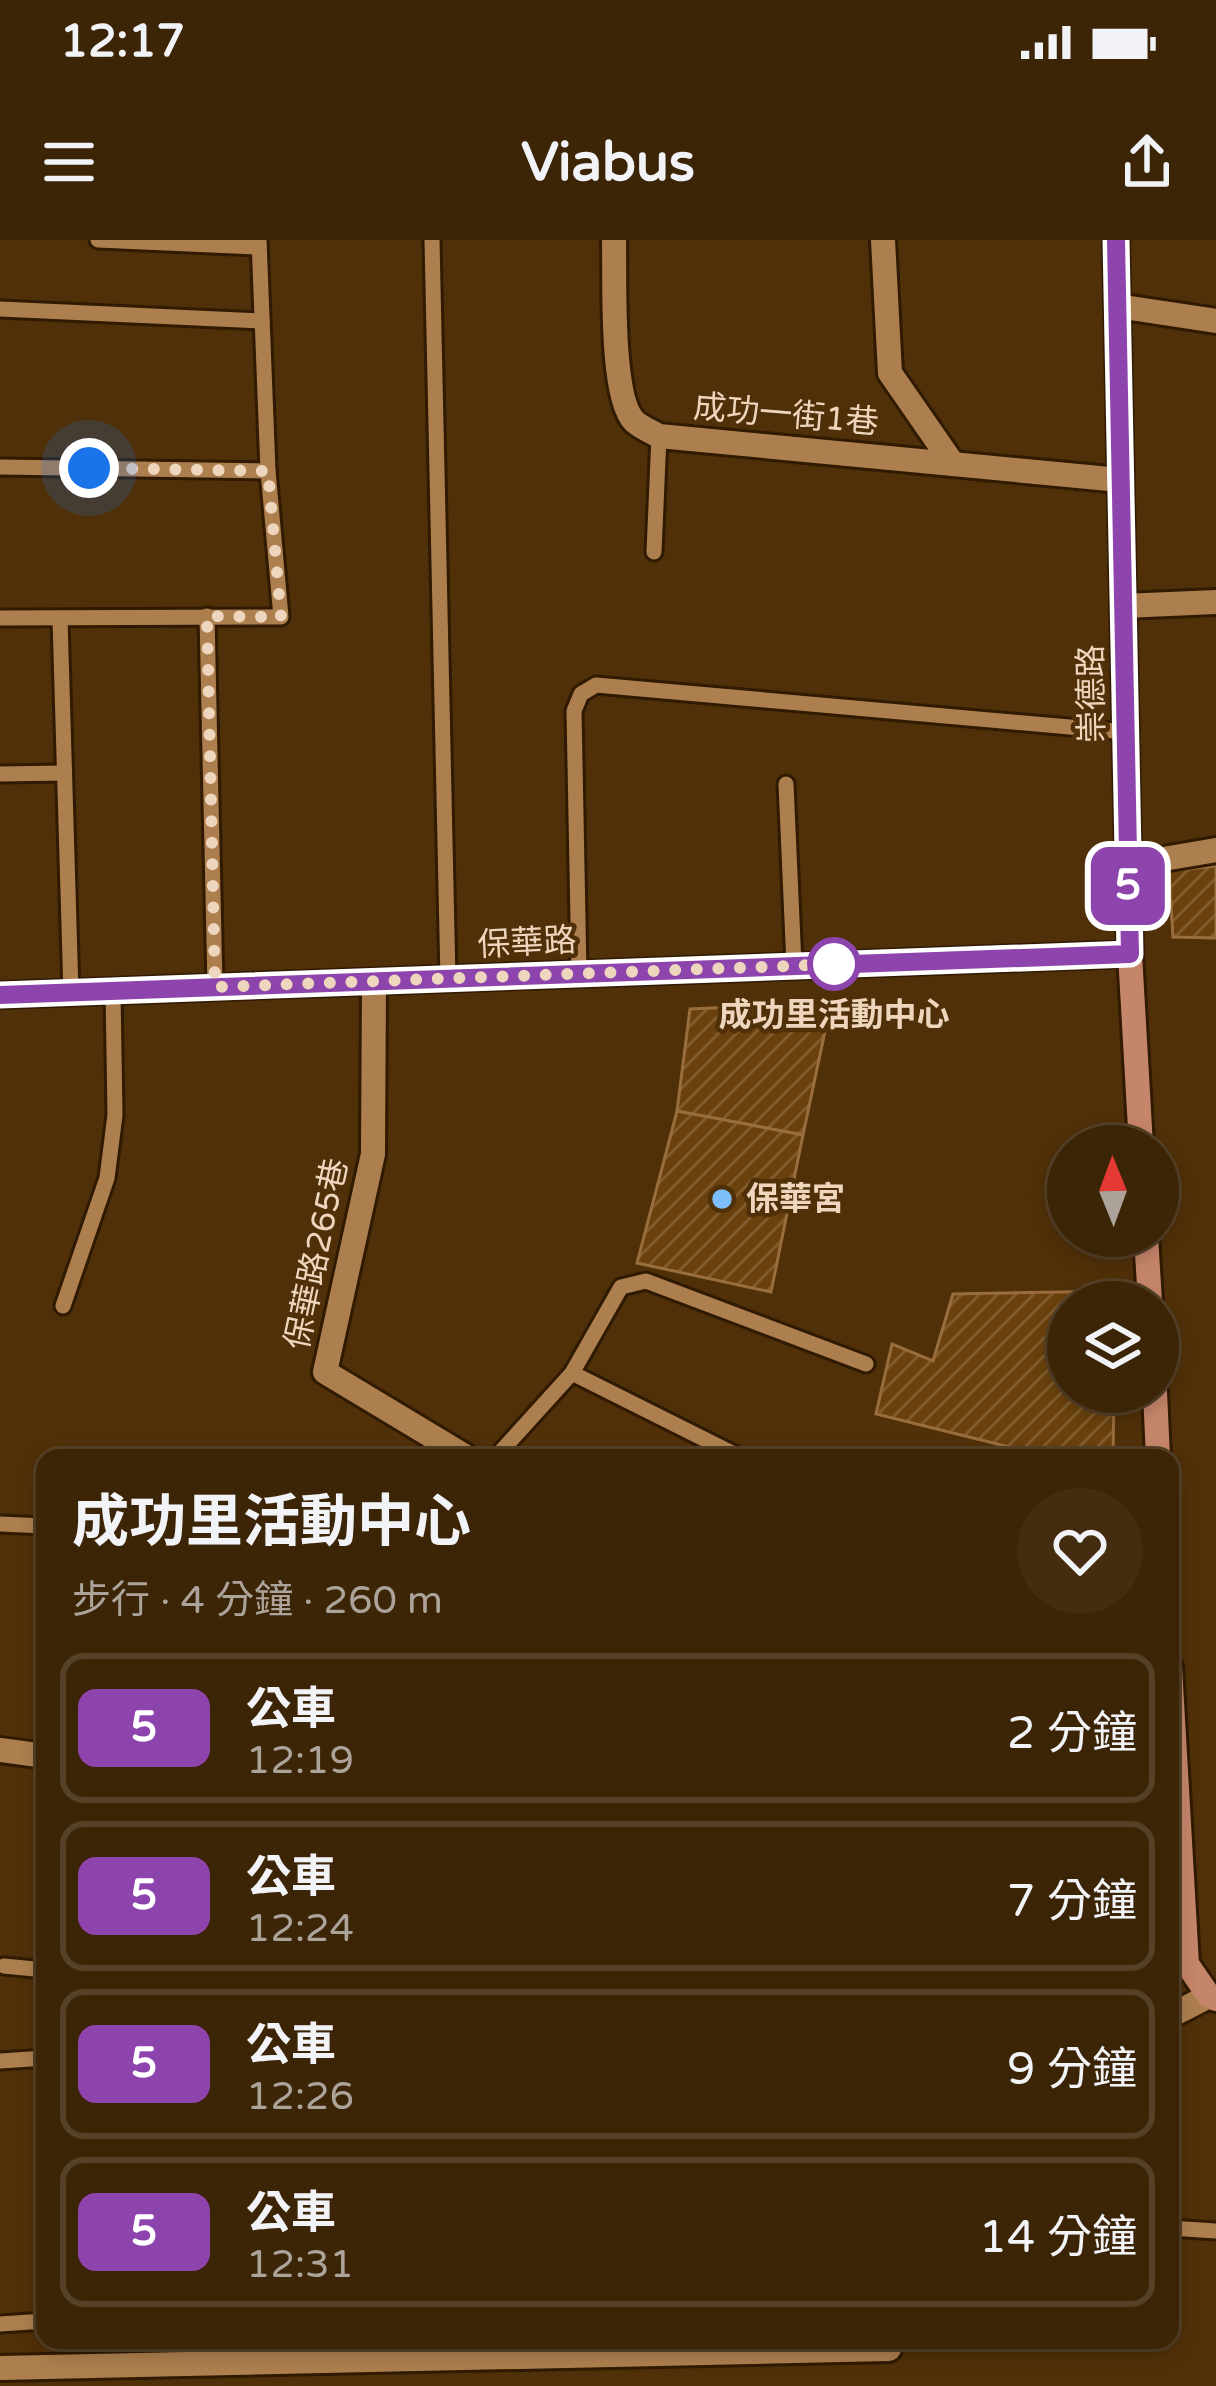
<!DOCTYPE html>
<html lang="zh-TW">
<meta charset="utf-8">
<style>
:root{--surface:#3c2406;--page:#432c10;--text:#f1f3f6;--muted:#aca49b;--line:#554128}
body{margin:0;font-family:"Varela Round","Noto Sans TC",sans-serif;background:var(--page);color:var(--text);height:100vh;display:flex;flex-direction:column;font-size:45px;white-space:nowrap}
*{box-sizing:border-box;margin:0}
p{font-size:39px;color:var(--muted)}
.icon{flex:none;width:66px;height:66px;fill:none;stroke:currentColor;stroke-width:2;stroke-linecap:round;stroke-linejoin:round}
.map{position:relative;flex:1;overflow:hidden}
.drawer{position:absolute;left:36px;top:1209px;width:1143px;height:900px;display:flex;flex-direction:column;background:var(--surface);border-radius:24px;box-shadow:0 6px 18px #0003,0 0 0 3px var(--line)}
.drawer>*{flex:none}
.badge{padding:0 24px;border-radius:18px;font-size:42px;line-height:78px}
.needle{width:78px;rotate:359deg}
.controls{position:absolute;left:1047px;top:885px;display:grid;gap:24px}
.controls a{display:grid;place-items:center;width:132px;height:132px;border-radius:50%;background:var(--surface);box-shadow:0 6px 18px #0003,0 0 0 3px var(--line);font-size:60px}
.you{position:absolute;width:60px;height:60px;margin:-30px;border:9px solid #fff;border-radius:50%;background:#1a73e8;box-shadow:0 0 0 18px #1a73e833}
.map>.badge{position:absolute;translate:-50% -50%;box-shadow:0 0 0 6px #fff}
.round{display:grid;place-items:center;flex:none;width:126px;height:126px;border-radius:63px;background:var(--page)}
.headline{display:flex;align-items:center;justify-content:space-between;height:204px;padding:0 36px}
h1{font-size:57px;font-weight:700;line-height:90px}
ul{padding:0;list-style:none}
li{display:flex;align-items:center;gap:36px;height:150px;margin:0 24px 18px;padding:0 12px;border:6px solid var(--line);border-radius:24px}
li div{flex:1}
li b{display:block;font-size:45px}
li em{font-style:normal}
li .badge{min-width:132px;font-weight:700;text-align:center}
.status{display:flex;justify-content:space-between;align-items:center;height:84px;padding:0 60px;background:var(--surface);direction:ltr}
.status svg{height:33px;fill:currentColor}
header{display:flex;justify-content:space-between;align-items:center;height:156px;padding:0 36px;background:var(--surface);font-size:54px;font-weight:700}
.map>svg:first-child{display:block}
.building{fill:url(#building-hatch);stroke:#9a6d3c;stroke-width:3}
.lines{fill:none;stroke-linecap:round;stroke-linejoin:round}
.lane-casing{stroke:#301a01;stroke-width:21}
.street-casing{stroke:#301a01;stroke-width:30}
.secondary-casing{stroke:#301a01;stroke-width:30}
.lane{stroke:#ad7f4e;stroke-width:15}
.street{stroke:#ad7f4e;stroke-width:24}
.secondary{stroke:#c5856a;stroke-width:24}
.line-casing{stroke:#fff;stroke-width:27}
.line{stroke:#8e44ad;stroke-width:18}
.walk{stroke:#eed5bd;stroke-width:12;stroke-dasharray:0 21.6}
.stop-dot{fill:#fff;stroke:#8e44ad;stroke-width:6}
.poi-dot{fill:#7cbef9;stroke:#503008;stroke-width:4.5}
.labels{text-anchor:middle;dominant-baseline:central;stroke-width:9;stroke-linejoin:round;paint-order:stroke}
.street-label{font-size:33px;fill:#eed5bd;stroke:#503008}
.stop-label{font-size:33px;font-weight:bold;fill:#eed5bd;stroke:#503008}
.poi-label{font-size:33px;font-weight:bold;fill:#eed5bd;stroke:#503008;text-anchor:start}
</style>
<div class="status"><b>12:17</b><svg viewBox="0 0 49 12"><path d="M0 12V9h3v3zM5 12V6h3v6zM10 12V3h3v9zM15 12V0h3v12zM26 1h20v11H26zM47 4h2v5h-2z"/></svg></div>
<header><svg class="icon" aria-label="menu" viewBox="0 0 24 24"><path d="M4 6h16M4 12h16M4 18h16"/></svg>Viabus<svg class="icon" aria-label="share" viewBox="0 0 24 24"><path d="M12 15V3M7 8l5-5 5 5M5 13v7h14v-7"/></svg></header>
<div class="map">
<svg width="1216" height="2146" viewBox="0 0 1216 2146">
<defs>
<pattern id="building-hatch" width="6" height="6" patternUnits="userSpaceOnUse" patternTransform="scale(3)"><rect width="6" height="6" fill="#6a410c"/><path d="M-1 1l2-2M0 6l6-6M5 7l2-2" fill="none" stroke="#805c2d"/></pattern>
</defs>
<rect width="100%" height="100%" fill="#503008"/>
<g class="building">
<polygon points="1216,626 1216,698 1173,697 1169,631"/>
<polygon points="831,763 803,895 677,871 690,769"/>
<polygon points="677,871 803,895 771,1052 637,1023"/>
<polygon points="1117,1051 1116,1062 1068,1062 1068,1152 1114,1152 1113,1218 1054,1218 876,1174 892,1104 933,1121 953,1054"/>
</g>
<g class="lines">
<defs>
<g id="lane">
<polyline points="98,0 258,7"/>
<polyline points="432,0 448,740"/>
<polyline points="0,69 262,81"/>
<polyline points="0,227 268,231"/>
<polyline points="654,312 659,196"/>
<polyline points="207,376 215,747"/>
<polyline points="0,378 281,377 268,231 259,0"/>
<polyline points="60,379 71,753"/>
<polyline points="0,534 64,533"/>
<polyline points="786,544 794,725"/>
<polyline points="579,733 574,471 581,454 596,445 1126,492"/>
<polyline points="63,1066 107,938 115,875 113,751"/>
<polyline points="572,1133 742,1218"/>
<polyline points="495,1218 572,1133 621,1047 646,1041 866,1124"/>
<polyline points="0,1284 45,1286"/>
<polyline points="4,1726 45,1730"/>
<polyline points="0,1821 45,1818"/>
<polyline points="1170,1988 1216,1991"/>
<polyline points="0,2084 45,2081"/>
</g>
<g id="street">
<path d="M614,0C615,36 610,157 634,181C640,187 652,192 659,196L1120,240"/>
<polyline points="883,0 890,133 953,224"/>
<polyline points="1117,66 1216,81"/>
<polyline points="1123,366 1216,362"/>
<polyline points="1128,625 1216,610"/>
<polyline points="374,742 373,914 325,1132 468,1218"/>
<polyline points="0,755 1130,714"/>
<polyline points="0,1510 45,1516"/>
<polyline points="1170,1776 1209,1756"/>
<polyline points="0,2128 889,2109 890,2100"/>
</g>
<g id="secondary">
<polyline points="1116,0 1130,714 1141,906"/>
<polyline points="1146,996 1150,1062"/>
<polyline points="1155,1152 1158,1218"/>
<polyline points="1170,1427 1187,1724 1209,1756 1216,1759"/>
</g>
</defs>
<use href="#lane" class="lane-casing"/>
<use href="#street" class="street-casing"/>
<use href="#secondary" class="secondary-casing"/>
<use href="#lane" class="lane"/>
<use href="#street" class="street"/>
<use href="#secondary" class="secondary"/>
</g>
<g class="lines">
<defs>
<polyline id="line" points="0,755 1130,714 1116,0"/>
</defs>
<use href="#line" class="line-casing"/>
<use href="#line" class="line"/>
<polyline class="walk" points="89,228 268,231 281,377 207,376 215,747 842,724 834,724"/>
</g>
<circle class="stop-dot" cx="834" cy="724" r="24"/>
<circle class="poi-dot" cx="722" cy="959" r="12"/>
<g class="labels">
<g class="street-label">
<text transform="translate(786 175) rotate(5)">成功一街1巷</text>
<text transform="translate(1092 454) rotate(-91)">崇德路</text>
<text transform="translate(527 703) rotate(-3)">保華路</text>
<text transform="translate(317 1014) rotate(-78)">保華路265巷</text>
</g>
<g class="stop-label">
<text x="834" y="775">成功里活動中心</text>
</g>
<g class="poi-label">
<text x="746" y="959">保華宮</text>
</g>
</g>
</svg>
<div class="controls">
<a><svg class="needle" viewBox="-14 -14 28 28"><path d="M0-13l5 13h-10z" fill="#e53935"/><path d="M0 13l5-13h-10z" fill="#aca49b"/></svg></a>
<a><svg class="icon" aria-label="layers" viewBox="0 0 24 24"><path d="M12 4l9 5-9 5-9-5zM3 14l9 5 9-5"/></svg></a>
</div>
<div class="you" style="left:89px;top:228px"></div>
<b class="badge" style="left:1128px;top:646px;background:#8e44ad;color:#fff">5</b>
<section class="drawer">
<div class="headline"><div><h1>成功里活動中心</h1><p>步行 · 4 分鐘 · 260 m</p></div><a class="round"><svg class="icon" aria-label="heart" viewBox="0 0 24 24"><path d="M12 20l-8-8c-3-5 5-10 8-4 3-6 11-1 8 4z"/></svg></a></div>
<ul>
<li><span class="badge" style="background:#8e44ad;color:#fff">5</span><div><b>公車</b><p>12:19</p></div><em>2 分鐘</em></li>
<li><span class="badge" style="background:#8e44ad;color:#fff">5</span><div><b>公車</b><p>12:24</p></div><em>7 分鐘</em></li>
<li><span class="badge" style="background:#8e44ad;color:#fff">5</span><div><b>公車</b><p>12:26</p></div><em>9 分鐘</em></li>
<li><span class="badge" style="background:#8e44ad;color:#fff">5</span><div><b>公車</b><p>12:31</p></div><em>14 分鐘</em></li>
</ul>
</section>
</div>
